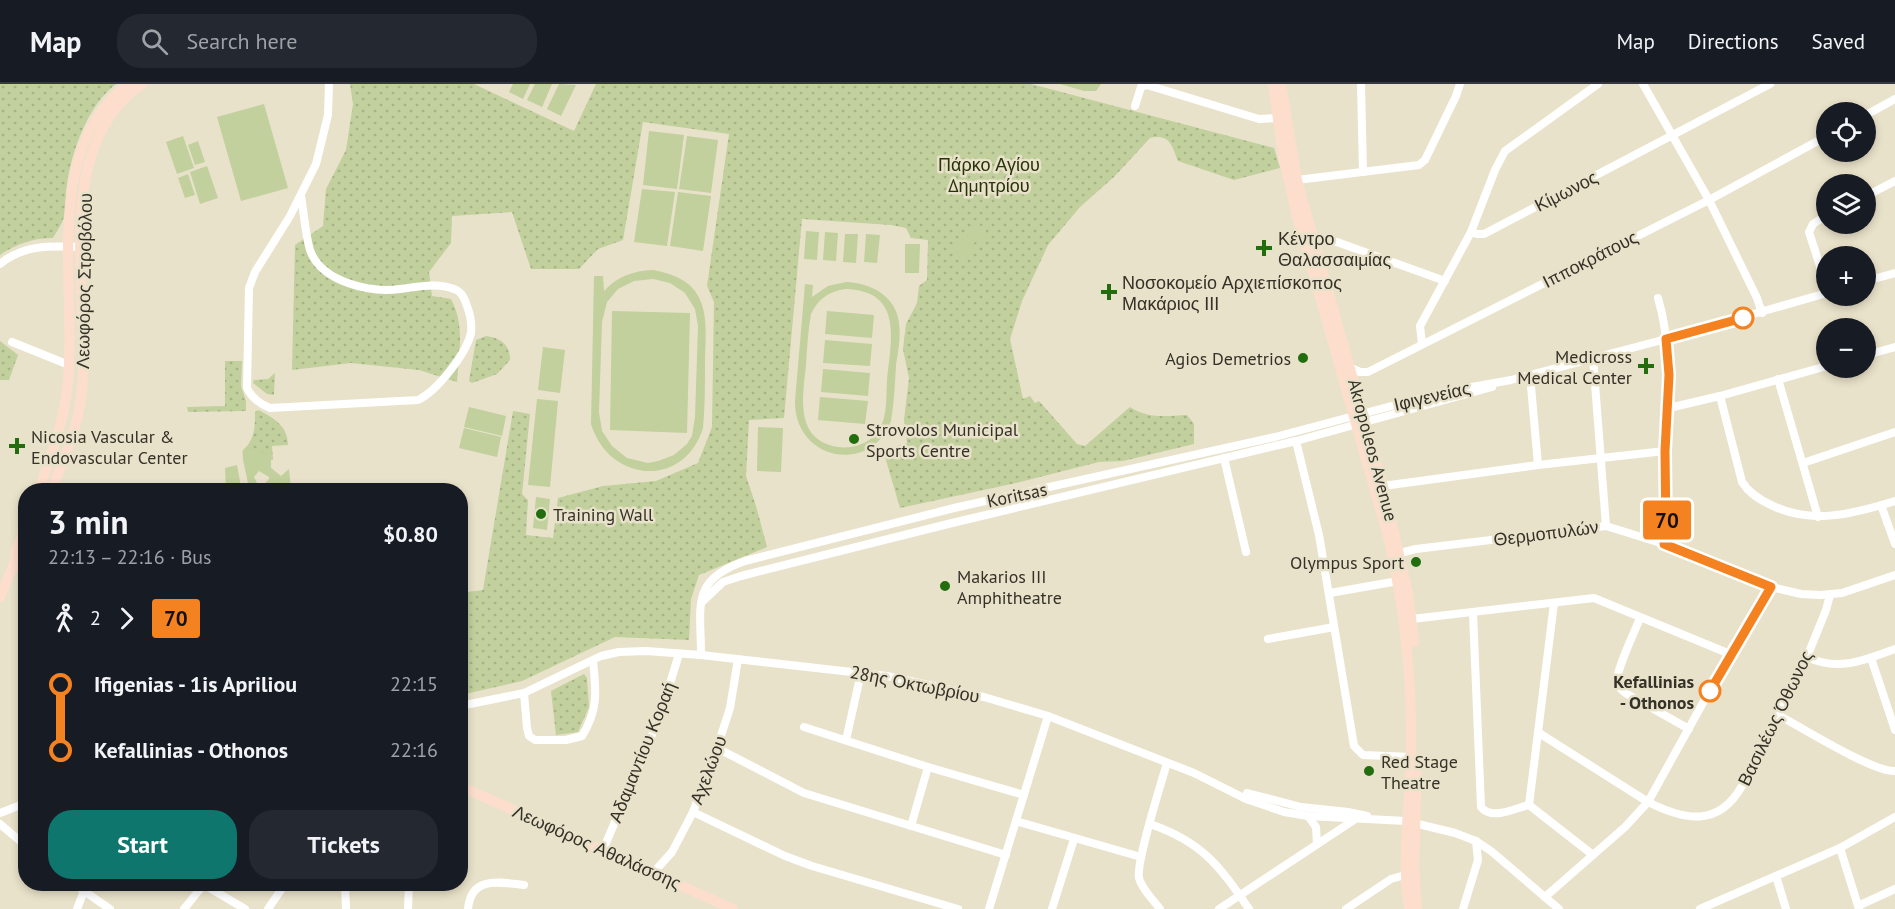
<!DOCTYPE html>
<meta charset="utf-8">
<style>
:root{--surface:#171b24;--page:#242831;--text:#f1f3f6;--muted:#9ea1a6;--line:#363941;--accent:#0f766e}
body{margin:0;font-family:"PT Sans",sans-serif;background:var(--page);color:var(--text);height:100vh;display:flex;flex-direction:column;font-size:22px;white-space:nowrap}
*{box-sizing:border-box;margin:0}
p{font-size:20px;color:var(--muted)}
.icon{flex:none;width:33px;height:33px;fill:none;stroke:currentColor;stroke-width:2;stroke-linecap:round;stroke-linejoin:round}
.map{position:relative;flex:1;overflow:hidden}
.details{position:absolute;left:18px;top:399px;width:450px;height:408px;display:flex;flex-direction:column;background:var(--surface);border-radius:24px;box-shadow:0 3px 9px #0003}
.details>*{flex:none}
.badge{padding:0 12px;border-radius:4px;font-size:21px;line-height:39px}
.controls{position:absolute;left:1816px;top:18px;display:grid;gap:12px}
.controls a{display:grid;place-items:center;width:60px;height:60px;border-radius:50%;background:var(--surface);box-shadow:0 3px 9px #0003;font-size:30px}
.map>.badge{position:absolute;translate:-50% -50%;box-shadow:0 0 0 3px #fff}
.legs{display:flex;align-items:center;gap:9px;height:66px;padding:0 30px;font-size:20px}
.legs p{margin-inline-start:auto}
.head{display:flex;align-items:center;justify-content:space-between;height:102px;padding:0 30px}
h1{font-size:33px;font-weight:700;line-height:45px}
.button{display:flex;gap:12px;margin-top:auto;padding:12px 30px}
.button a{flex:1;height:69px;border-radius:24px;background:var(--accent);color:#fff;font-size:24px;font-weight:700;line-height:69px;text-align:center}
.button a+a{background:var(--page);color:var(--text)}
ul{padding:0 30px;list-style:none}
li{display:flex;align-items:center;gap:21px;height:66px;font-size:22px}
li i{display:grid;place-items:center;width:9px;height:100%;margin:0 8px;background:currentColor}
li i::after{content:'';width:15px;height:15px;margin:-8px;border:4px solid;border-radius:50%;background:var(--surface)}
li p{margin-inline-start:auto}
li:first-child i{background:linear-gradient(#0000 50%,currentColor 0)}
li:last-child i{background:linear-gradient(currentColor 50%,#0000 0)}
header{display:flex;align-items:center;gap:36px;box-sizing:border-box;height:84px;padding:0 30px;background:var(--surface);border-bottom:2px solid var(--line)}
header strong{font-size:28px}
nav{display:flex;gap:33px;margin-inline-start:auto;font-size:21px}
.search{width:420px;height:54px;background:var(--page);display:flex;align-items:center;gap:15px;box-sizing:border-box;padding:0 21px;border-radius:24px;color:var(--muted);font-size:22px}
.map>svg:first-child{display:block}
.park{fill:url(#park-dots)}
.garden{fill:#c1d09d;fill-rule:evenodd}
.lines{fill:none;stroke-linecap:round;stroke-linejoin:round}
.minor{stroke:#fff;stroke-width:8}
.major{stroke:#fddecd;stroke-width:10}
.line-1-casing{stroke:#fff;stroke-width:14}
.line-1{stroke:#f58220;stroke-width:9}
.poi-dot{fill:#226d0e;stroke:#e9e2ca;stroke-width:2}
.stop-1-dot{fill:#fff;stroke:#f58220;stroke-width:3}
.labels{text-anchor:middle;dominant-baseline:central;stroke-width:5;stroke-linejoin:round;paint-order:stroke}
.park-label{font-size:18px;fill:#29330a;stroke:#e9e2ca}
.street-label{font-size:18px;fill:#343128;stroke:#e9e2ca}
.poi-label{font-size:18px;fill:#343128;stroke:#e9e2ca;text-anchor:start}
.stop-label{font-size:18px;font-weight:bold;fill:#343128;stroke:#e9e2ca;text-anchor:end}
</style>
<header>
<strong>Map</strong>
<div class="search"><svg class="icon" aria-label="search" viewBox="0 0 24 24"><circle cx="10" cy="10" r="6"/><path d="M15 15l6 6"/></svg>Search here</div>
<nav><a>Map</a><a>Directions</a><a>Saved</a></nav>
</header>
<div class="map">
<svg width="1895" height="825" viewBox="0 0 1895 825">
<defs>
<pattern id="park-dots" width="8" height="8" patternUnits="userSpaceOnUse" patternTransform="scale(1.5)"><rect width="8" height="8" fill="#c1d09d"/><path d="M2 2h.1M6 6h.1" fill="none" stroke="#a6b387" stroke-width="1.8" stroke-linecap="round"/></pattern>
</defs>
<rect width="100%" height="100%" fill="#e9e2ca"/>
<g class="park">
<path d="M0,0H116C88,21 72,66 67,100C65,110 66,122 64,133C62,140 57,147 53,154C33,154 16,160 0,171Z"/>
<path d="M350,0H474L574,47L596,0H1031L1274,64L1280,84L1234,96L1178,77C1172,62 1170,49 1150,54L1115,92L1080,123L1048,161L1022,217L1010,255L1023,315L1030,312L1035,319L1039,317L1077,360L1085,362L1130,323C1147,335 1167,332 1187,331L1194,340V360L1123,377L1099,378L1016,399L900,424L883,366L907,359L904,336L909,294L903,265L906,240L917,219L919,202L927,196L928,156L911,154L906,144L891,141L802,135L784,334L749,336L746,392L756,422L767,463L699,491L691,515L689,556L615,553L522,597L461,611V509L483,506L513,327L530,330L522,410L528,416L526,451L553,454L558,414L603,402L656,397L698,379L712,343L714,218L707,202L729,50L643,38L623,156L598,165L579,185H531L512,128L452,132L451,159L429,188L432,212L451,215C465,241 459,270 457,298L419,286L351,279L292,286L295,161L323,142L326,105L346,66L353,20Z"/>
<path d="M486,252C500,254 510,260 510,276L497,290L472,299L469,297L476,256Z"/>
<polygon points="0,257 18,271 9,296 0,296"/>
<polygon points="225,277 242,277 241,302 246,317 246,327 188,328 187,323 225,322"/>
<polygon points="275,289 274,311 267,310 253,299 254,296 268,295"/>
<path d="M258,326C273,333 288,342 288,361L272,362L273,376H271C262,369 254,363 243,366C255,356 255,343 255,328Z"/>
<polygon points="584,590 587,594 589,623 578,648 556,651 551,607"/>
</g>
<g class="garden">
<polygon points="513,0 530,0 523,15 509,8"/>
<polygon points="535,0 552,0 542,23 527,16"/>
<polygon points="559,0 576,1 561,32 547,25"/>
<polygon points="1060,0 1101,0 1096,7 1084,7"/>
<polygon points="264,20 288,104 241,117 217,33"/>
<polygon points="649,47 684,51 677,105 643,101"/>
<polygon points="183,52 194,84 177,90 166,58"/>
<polygon points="687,52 718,56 711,109 679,105"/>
<polygon points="198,57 205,78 195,81 188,61"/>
<polygon points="207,82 218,114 200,120 190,88"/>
<polygon points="188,90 195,111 185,114 178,94"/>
<polygon points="642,105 675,108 667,162 634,158"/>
<polygon points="678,108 711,112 703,167 670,162"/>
<polygon points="974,141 983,142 986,147 985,152 974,159 968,173 960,173 954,168 955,159 967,154"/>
<polygon points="806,147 819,148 817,176 804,175"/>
<polygon points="825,148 838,149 836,177 823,176"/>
<polygon points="845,150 858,150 856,179 843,178"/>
<polygon points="866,150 880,151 877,179 864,178"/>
<polygon points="905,160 920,160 919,189 905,189"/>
<path d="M653,186C710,196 707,231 705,278C705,300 705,322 703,344C684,405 609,399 591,340L594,192H603L604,207C618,192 633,187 653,186ZM653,195L670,199L685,209L695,225L698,242L695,333L692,352L687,360L674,371L658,377L648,379L627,374L612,362L602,347L599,328L602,238L607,218L618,205L634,197Z"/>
<path d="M846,198C871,199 896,212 899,239C901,253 898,268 896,281C895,300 894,318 891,337C870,392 794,376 795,317L805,200L813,201L812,213L828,202ZM846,205C904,207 891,257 887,297C886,314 888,336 876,350C867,360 852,365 838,363C794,356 803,312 806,281C807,264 808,247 811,230C818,215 829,207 846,205Z"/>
<polygon points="612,227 690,229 687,349 610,346"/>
<polygon points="827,227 874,231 872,254 825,250"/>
<polygon points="825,256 872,260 870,282 823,279"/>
<polygon points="543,263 565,266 560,309 538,306"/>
<polygon points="823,285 870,289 868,312 821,308"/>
<polygon points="820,313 868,317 865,340 818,336"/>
<polygon points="537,315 558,317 550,403 528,401"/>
<polygon points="469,323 506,332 502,352 464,343"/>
<polygon points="758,343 783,344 781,388 757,387"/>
<polygon points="464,344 501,353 497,373 459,364"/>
<path d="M250,364L259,366L271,376V384L281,392L289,385L291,406H274L267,402L264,405L262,402L269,395V393L259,387L254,393L257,399L251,406V400H248C247,391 241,373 243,366Z"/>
<polygon points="237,381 241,403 235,404 236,406 226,406 225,384"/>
<polygon points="536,413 550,415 547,446 533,444"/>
</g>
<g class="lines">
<g class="minor">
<polyline points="1361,0 1363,88"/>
<polyline points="1643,0 1709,116 1757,214 1762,229"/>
<polyline points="1135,22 1141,3 1147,1 1259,35 1277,34"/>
<polyline points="1866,31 1895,15"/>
<polyline points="1297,96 1419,81 1425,76 1456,12 1460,0"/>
<path d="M301,112C304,129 305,149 310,166C321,198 370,209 400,205C417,203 437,198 454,205C461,207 465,215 467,222C470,230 472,241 471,249C466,270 437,307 418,316L270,324C261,321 251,313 247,304L249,204L255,188L290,132L316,80L328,31L329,0"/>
<polyline points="1866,112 1895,97"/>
<polyline points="1827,131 1813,140 1809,148 1827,204"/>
<polyline points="1471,148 1477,150 1484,150 1770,0"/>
<polyline points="1314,155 1337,158 1445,197"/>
<path d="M0,180C24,160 52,162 81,163"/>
<polyline points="1866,197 1895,189"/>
<path d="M1658,214C1673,264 1667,315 1665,366C1664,393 1667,421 1666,449L1664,460"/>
<polyline points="12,258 69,281"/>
<polyline points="1422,260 1420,242 1471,148 1495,86 1505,67 1598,0"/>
<polyline points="1866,271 1895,263"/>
<polyline points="1593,274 1606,442"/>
<polyline points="1351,284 1360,288 1368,288 1709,116 1827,52"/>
<polyline points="1530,291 1538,381"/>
<polyline points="1778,295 1818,433"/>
<path d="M1720,312L1742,398C1749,409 1758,415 1771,421C1812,441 1853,430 1895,417"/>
<polyline points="1669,324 1720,312 1827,282"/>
<polyline points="1296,357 1319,451 1354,662 1363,671 1411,673"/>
<polyline points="1224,374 1246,468"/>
<polyline points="1803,379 1895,348"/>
<polyline points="1383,402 1538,381 1665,367"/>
<polyline points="1881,421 1895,460"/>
<polyline points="1400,469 1416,465 1606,442 1664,460 1771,503 1801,510 1821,511 1842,509 1895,491"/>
<polyline points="1330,509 1398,497"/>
<polyline points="703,517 723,498 741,492 952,439 1296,357 1492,303"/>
<path d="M1473,529L1481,723C1492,737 1515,724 1529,721"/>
<path d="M1640,534C1635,547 1615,588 1617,599C1619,605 1623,607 1627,610L1689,645"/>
<polyline points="1412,535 1594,514 1730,570"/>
<polyline points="1268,555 1334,543"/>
<path d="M701,571C701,522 690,496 745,477L954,424L1275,353L1444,308L1511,296L1666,255L1827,209"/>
<path d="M1807,573C1838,588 1865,576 1895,565"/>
<polyline points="1871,574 1895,646"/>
<path d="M524,609L527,644L529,652L535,656H566L582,652C599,625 596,606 593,577"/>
<polyline points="460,622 524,609 601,572 619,568 646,567 701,571 887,592 984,613 1048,632 1194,689 1246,715 1284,728 1308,732 1406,737 1455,749 1476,757 1491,767 1559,825"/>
<path d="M1778,631C1803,644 1872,688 1895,687"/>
<polyline points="804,643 928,683 1024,711"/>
<path d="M1539,649L1648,718C1684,736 1718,744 1742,702L1807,573L1826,526L1830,511"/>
<polyline points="846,656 861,589"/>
<polyline points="717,664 804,709 1006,771"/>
<polyline points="1247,709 1301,723 1348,728 1367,732"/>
<polyline points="1529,721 1554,519"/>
<polyline points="1529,721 1593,771"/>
<polyline points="693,728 785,772 812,782 958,825"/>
<polyline points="0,729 26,719"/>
<polyline points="1308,732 1316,743 1317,760"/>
<polyline points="1016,737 1141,773"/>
<polyline points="0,740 26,762"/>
<path d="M1150,740C1202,758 1219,781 1249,825"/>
<polyline points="911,742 928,683"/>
<polyline points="1840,764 1859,825"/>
<polyline points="603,766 660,632 679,570"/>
<polyline points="654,788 672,768 693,728 717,664 730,624 738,575"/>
<polyline points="1776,792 1786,825"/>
<polyline points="74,800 110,825"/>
<polyline points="203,800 245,825"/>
<polyline points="345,800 346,825"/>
<polyline points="1545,813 1625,743 1648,718 1730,570 1771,503"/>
<polyline points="1858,822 1895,805"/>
<polyline points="77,825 84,807"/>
<polyline points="184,825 204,800"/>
<polyline points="268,825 285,800"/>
<polyline points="408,825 409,800"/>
<path d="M468,825C471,792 498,798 524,801"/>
<polyline points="989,825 1048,632"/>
<polyline points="1052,825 1074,755"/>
<path d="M1160,825C1153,815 1142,806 1139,794C1136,778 1161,700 1167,679"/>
<polyline points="1219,825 1354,736"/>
<polyline points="1346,825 1391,795 1405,791"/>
<polyline points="1463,825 1478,776 1476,757"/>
<polyline points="1700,825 1840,764 1895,733"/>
</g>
<g class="major">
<path d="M1273,0L1283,72L1297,132L1389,456C1405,529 1412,594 1411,669C1410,722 1401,773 1409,825"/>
<polyline points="1281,0 1297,96 1383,402 1408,509 1414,558"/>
<path d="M39,406C51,371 65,335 68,297C77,204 41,66 128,0"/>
<path d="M51,406C66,371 78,345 82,306C91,210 49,65 142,0"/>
<polyline points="14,480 26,465"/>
<polyline points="14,480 26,485"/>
<polyline points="0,513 14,480 16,467 26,442"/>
<polyline points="460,702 733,825"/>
<polyline points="1417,825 1414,783 1417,676"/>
</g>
</g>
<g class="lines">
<defs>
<polyline id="line-1" points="1710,607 1771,503 1664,460 1666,449 1665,367 1669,291 1666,255 1743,234"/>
</defs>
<use href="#line-1" class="line-1-casing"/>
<use href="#line-1" class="line-1"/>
</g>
<g class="poi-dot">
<path d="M1261 155h6v6h6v6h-6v6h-6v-6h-6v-6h6z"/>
<path d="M1106 199h6v6h6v6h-6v6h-6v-6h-6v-6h6z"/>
<circle cx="1303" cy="274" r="6"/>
<path d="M1643 273h6v6h6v6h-6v6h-6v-6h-6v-6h6z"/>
<circle cx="854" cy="355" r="6"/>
<path d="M14 353h6v6h6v6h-6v6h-6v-6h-6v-6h6z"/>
<circle cx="541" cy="430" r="6"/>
<circle cx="1416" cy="478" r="6"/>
<circle cx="945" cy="502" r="6"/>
<circle cx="1369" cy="687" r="6"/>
</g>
<g class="stop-1-dot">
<circle cx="1743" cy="234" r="10"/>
<circle cx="1710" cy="607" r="10"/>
</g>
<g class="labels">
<g class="park-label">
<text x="989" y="80">Πάρκο Αγίου<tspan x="989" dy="21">Δημητρίου</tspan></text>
</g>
<g class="street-label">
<text transform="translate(1566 107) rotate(-27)">Κίμωνος</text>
<text transform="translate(1590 175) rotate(-27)">Ιπποκράτους</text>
<text transform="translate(84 197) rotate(-89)">Λεωφόρος Στροβόλου</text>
<text transform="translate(1432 312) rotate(-13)">Ιφιγενείας</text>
<text transform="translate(1373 366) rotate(75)">Akropoleos Avenue</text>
<text transform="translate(1017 411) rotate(-12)">Koritsas</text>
<text transform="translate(1546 449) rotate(-7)">Θερμοπυλών</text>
<text transform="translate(915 600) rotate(11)">28ης Οκτωβρίου</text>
<text transform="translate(1775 634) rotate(-64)">Βασιλέως Όθωνος</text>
<text transform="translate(642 668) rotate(-68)">Αδαμαντίου Κοραή</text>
<text transform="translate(708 686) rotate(-69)">Αχελώου</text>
<text transform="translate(597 763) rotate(24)">Λεωφόρος Αθαλάσσης</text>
</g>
<g class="poi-label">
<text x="1278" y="154">Κέντρο<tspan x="1278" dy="21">Θαλασσαιμίας</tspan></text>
<text x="1122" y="198">Νοσοκομείο Αρχιεπίσκοπος<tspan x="1122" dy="21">Μακάριος ΙΙΙ</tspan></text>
<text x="1632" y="272" text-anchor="end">Medicross<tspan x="1632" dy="21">Medical Center</tspan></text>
<text x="1291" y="274" text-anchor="end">Agios Demetrios</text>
<text x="866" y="345">Strovolos Municipal<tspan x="866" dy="21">Sports Centre</tspan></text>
<text x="31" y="352">Nicosia Vascular &amp;<tspan x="31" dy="21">Endovascular Center</tspan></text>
<text x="553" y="430">Training Wall</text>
<text x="1404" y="478" text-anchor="end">Olympus Sport</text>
<text x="957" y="492">Makarios III<tspan x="957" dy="21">Amphitheatre</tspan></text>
<text x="1381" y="677">Red Stage<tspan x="1381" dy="21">Theatre</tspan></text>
</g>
<g class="stop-label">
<text x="1694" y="597">Kefallinias<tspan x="1694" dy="21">- Othonos</tspan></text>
</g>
</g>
</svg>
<div class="controls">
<a><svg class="icon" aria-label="locate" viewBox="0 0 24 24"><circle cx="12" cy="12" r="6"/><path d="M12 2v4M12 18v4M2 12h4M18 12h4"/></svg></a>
<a><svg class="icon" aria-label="layers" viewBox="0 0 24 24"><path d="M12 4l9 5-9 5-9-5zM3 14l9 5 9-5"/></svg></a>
<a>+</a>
<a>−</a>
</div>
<b class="badge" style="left:1667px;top:436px;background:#f58220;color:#111">70</b>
<section class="details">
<div class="head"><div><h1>3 min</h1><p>22:13 – 22:16 · Bus</p></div><b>$0.80</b></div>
<div class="legs"><svg class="icon" aria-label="walk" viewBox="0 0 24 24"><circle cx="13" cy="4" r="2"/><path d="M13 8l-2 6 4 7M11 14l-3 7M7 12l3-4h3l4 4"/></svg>2<svg class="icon" aria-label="forward" viewBox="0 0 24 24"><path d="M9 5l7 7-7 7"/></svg><b class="badge" style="background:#f58220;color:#111">70</b></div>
<ul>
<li><i style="color:#f58220"></i><b>Ifigenias - 1is Apriliou</b><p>22:15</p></li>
<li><i style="color:#f58220"></i><b>Kefallinias - Othonos</b><p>22:16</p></li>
</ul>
<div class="button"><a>Start</a><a>Tickets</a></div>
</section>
</div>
